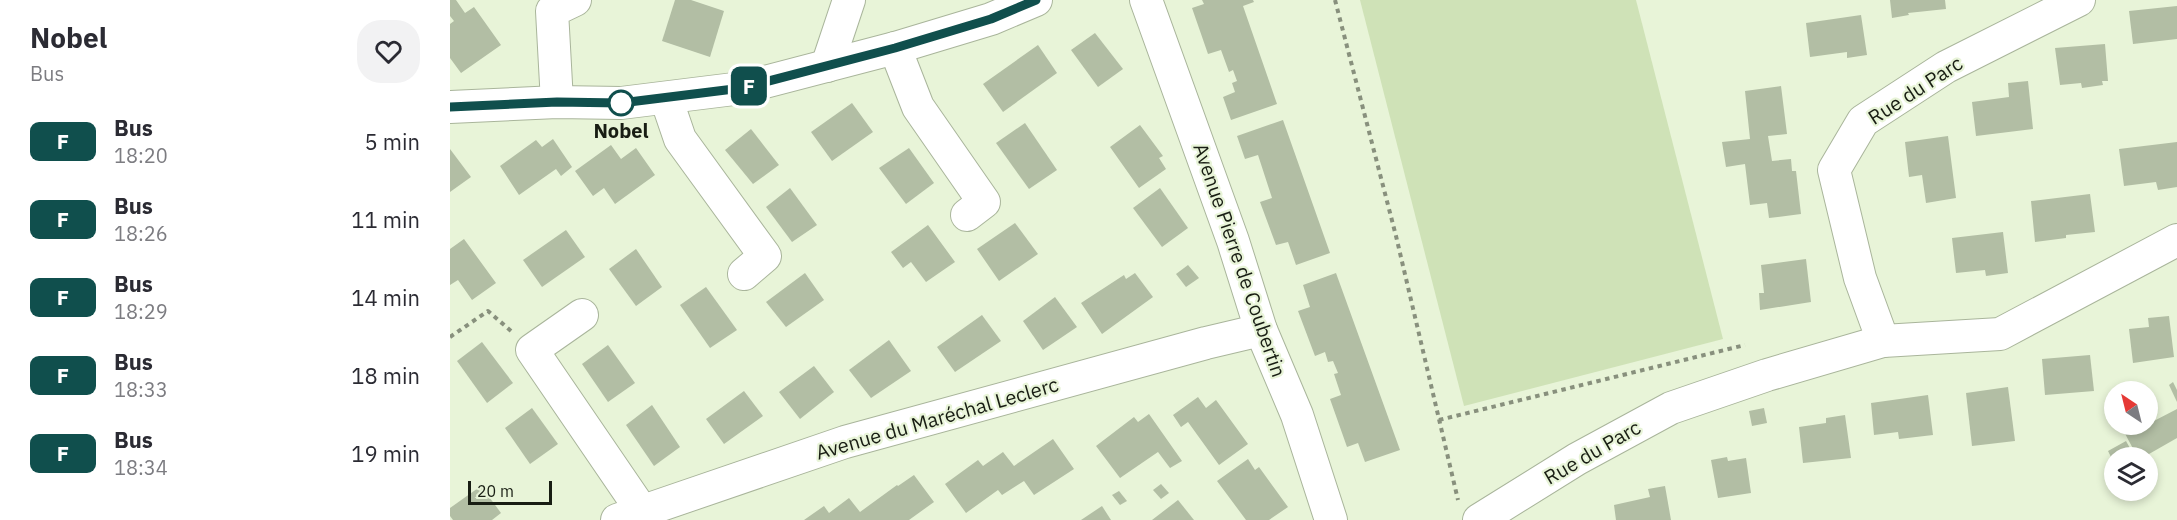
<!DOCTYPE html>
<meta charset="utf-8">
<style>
:root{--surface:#fff;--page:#f2f2f3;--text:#2b2b33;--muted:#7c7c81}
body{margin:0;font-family:"IBM Plex Sans",sans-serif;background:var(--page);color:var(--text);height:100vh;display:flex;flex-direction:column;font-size:22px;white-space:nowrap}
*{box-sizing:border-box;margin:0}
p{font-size:20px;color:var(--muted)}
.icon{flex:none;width:33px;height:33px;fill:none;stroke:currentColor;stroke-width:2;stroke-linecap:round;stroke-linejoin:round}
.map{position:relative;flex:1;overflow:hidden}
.drawer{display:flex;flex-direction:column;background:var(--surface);width:450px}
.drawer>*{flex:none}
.badge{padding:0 12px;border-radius:9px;font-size:21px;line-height:39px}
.needle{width:39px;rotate:325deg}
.controls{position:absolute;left:1654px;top:381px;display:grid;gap:12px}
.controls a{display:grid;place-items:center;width:54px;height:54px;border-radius:50%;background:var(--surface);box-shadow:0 3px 9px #0003;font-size:30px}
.scale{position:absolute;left:18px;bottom:15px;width:84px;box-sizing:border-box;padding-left:6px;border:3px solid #181d13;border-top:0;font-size:16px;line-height:21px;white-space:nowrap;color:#181d13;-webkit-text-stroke:4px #e8f4d8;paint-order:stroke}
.map>.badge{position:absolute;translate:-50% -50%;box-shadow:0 0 0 3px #fff}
.round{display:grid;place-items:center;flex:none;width:63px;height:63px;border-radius:24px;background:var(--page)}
.overview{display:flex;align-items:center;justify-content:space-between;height:102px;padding:0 30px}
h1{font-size:28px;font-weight:800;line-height:45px}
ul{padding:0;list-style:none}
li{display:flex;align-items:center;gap:18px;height:78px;padding:0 30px}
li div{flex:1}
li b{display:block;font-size:22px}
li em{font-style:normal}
li .badge{min-width:66px;font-weight:700;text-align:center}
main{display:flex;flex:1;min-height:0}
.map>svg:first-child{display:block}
.green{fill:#cfe2b7}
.building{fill:#b2bea4}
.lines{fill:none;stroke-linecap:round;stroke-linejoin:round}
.street-casing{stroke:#a9b59b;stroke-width:34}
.path{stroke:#88907d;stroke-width:4;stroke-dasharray:4.5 4.5;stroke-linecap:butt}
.street{stroke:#fff;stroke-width:32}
.line-casing{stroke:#fff;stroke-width:14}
.line{stroke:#104f4d;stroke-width:9}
.stop-dot{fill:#fff;stroke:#104f4d;stroke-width:3}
.labels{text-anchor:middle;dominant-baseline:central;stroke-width:4.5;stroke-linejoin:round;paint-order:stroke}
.street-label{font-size:20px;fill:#181d13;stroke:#e8f4d8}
.stop-label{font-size:20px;font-weight:bold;fill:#181d13;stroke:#e8f4d8}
</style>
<main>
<section class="drawer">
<div class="overview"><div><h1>Nobel</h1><p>Bus</p></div><a class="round"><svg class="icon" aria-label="heart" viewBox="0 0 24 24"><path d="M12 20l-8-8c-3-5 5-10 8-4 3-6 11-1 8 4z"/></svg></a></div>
<ul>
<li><span class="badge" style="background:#104f4d;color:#fff">F</span><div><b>Bus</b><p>18:20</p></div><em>5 min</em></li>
<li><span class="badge" style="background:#104f4d;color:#fff">F</span><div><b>Bus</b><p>18:26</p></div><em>11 min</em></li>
<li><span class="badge" style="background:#104f4d;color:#fff">F</span><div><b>Bus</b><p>18:29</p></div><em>14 min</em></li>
<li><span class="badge" style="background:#104f4d;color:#fff">F</span><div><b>Bus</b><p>18:33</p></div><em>18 min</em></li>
<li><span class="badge" style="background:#104f4d;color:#fff">F</span><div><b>Bus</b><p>18:34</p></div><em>19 min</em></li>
</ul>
</section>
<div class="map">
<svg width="1727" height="520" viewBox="0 0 1727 520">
<rect width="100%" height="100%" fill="#e8f4d8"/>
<polygon class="green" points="910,0 1186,0 1273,339 1014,406"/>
<g class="building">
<polygon points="0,0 6,0 15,13 24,7 51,45 11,73 0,58 0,24 4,21 0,16"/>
<polygon points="225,0 241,0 274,11 260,57 212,41"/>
<polygon points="752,0 803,0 804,2 793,6 827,104 781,120 773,97 785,92 782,83 787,81 783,70 779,72 771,50 758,54 742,8 754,4"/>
<polygon points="1440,0 1495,0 1496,9 1458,13 1459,15 1442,18"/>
<polygon points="1727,6 1727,39 1683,44 1679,11"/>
<polygon points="1411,15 1417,55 1397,58 1397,52 1360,57 1356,23"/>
<polygon points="645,33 673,69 648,87 621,50"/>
<polygon points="1655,44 1658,81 1652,81 1653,85 1632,88 1631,83 1610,85 1605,48"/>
<polygon points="588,45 607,73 553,112 533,84"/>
<polygon points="1578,81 1583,129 1526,136 1522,102 1559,97 1558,83"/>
<polygon points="1331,86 1337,134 1318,136 1322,161 1341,159 1342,171 1346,171 1351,214 1319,218 1317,203 1300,205 1295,164 1276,167 1272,142 1300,139 1295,91"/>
<polygon points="402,103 423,132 382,161 361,132"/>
<polygon points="833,120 880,253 846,265 838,242 826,245 810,202 822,198 808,155 795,159 787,136"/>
<polygon points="575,123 607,170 579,189 546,143"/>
<polygon points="690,125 713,156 709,158 716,169 689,188 660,147"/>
<polygon points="301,129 329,165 303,184 275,150"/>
<polygon points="1498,136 1506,198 1476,203 1472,175 1459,177 1455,142"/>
<polygon points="103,139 122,167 111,176 106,169 69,195 50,166 86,140 92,147"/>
<polygon points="1727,142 1727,187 1708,190 1706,182 1674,186 1669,149"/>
<polygon points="161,145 171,159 186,148 205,175 165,204 154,188 143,196 125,171"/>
<polygon points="459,148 484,183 456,204 429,168"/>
<polygon points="0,149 21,177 0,192"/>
<polygon points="340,188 367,225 342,242 316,207"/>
<polygon points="710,188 738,228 712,247 683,208"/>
<polygon points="1640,194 1645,232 1616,235 1616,238 1585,242 1581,201"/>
<polygon points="565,223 588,254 549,281 527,249"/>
<polygon points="478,225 505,262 476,282 461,262 453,268 441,252"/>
<polygon points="116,230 135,257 92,287 73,260"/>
<polygon points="1553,232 1558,273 1536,276 1535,270 1506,273 1502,238"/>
<polygon points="14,239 46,283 22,300 8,280 0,285 0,249"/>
<polygon points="186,249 212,287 186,306 159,269"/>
<polygon points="1356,259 1361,302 1310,310 1309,293 1314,293 1311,265"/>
<polygon points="738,265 749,278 736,287 726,274"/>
<polygon points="355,273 374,300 336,327 316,302"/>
<polygon points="685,273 703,297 652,334 631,303 674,275 676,279"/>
<polygon points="886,273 950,450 915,462 908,443 897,447 880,399 891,395 884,374 888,373 883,361 878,362 875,352 865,356 848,311 860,307 853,285"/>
<polygon points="256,287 287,330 260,348 230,305"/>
<polygon points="605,297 627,327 593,350 573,321"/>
<polygon points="532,315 551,341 505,372 487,347"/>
<polygon points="1719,316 1724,357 1683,363 1679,329 1699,327 1698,318"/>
<polygon points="439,340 461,371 421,398 399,370"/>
<polygon points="32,342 63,383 37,403 7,361"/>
<polygon points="158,345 185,383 158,402 132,364"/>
<polygon points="1640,355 1644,391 1595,395 1592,359"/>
<polygon points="364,366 384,392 350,419 329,392"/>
<polygon points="1723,382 1727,390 1727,402 1719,385"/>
<polygon points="1558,387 1565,441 1522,446 1516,393"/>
<polygon points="294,391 313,416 274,444 256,419"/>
<polygon points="1478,395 1483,435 1449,439 1448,432 1424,435 1421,403"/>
<polygon points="748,397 756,408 766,400 798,444 769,465 738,422 731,427 723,415"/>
<polygon points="202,405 230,447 204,466 176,425"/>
<polygon points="82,408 108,444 80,464 55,428"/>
<polygon points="1314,408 1317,423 1302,426 1299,411"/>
<polygon points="1727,409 1727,438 1692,458 1688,458 1672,428 1679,424 1698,424 1698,418 1700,423"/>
<polygon points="699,414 732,461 720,468 708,452 670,478 646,446 684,417 688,422"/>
<polygon points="1395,415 1401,458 1353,463 1349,427 1376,423 1376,418"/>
<polygon points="603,439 624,469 584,495 574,481 552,495 548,490 516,513 495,484 528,460 533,466 553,452 564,466"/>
<polygon points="1676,441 1681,450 1665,458 1663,461 1658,451"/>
<polygon points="1277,457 1278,461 1296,458 1301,493 1268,498 1261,460"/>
<polygon points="798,459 805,470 809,467 838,507 819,520 796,520 767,481"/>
<polygon points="464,475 484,502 459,520 354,520 374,506 379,513 399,498 410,512 447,485 448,486"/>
<polygon points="711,484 719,493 711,499 703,490"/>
<polygon points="31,486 51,513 42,520 3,520 0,516 0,508"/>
<polygon points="1215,486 1221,520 1166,520 1164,505 1200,497 1198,489"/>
<polygon points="669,491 677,501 670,505 662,495"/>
<polygon points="728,500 744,520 702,520"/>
<polygon points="652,506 661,520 631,520"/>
</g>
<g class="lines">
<defs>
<g id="street">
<polyline points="696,0 783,241 811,330 847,415 881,520"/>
<polyline points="445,48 468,107 534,202 517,215"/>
<polyline points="377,66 399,0"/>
<polyline points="216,98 230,139 315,256 294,274"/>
<polyline points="107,102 102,11 125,0"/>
<polyline points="0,107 107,102 171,103 292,88 445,48 541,19 586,0"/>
<polyline points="132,315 82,350 192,511"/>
<polyline points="1433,341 1410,278 1384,170 1413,121 1496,67 1629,0"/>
<polyline points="167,520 395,442 756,343 811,330"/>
<polyline points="1029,520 1127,459 1221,408 1317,375 1433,341 1550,334 1727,240"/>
</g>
</defs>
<use href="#street" class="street-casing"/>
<g class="path">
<polyline points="885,0 946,236 1008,500"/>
<polyline points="0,337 38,311 61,331"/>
<polyline points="989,420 1295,345"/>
</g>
<use href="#street" class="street"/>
</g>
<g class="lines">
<defs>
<polyline id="line" points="0,107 107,102 171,103 292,88 445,48 541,19 586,0"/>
</defs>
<use href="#line" class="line-casing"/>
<use href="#line" class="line"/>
</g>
<circle class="stop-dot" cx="171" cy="103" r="12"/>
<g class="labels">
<g class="street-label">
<text transform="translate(1465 90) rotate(-33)">Rue du Parc</text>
<text transform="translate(790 260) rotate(71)">Avenue Pierre de Coubertin</text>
<text transform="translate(487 418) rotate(-16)">Avenue du Maréchal Leclerc</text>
<text transform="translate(1142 452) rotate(-30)">Rue du Parc</text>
</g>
<g class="stop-label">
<text x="171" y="130">Nobel</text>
</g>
</g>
</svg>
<div class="controls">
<a><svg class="needle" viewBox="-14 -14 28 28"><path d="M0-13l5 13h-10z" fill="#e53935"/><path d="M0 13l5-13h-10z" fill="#7c7c81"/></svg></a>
<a><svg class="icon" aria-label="layers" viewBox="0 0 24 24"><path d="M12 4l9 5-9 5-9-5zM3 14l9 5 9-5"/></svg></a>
</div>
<div class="scale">20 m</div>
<b class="badge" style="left:299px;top:86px;background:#104f4d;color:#fff">F</b>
</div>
</main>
